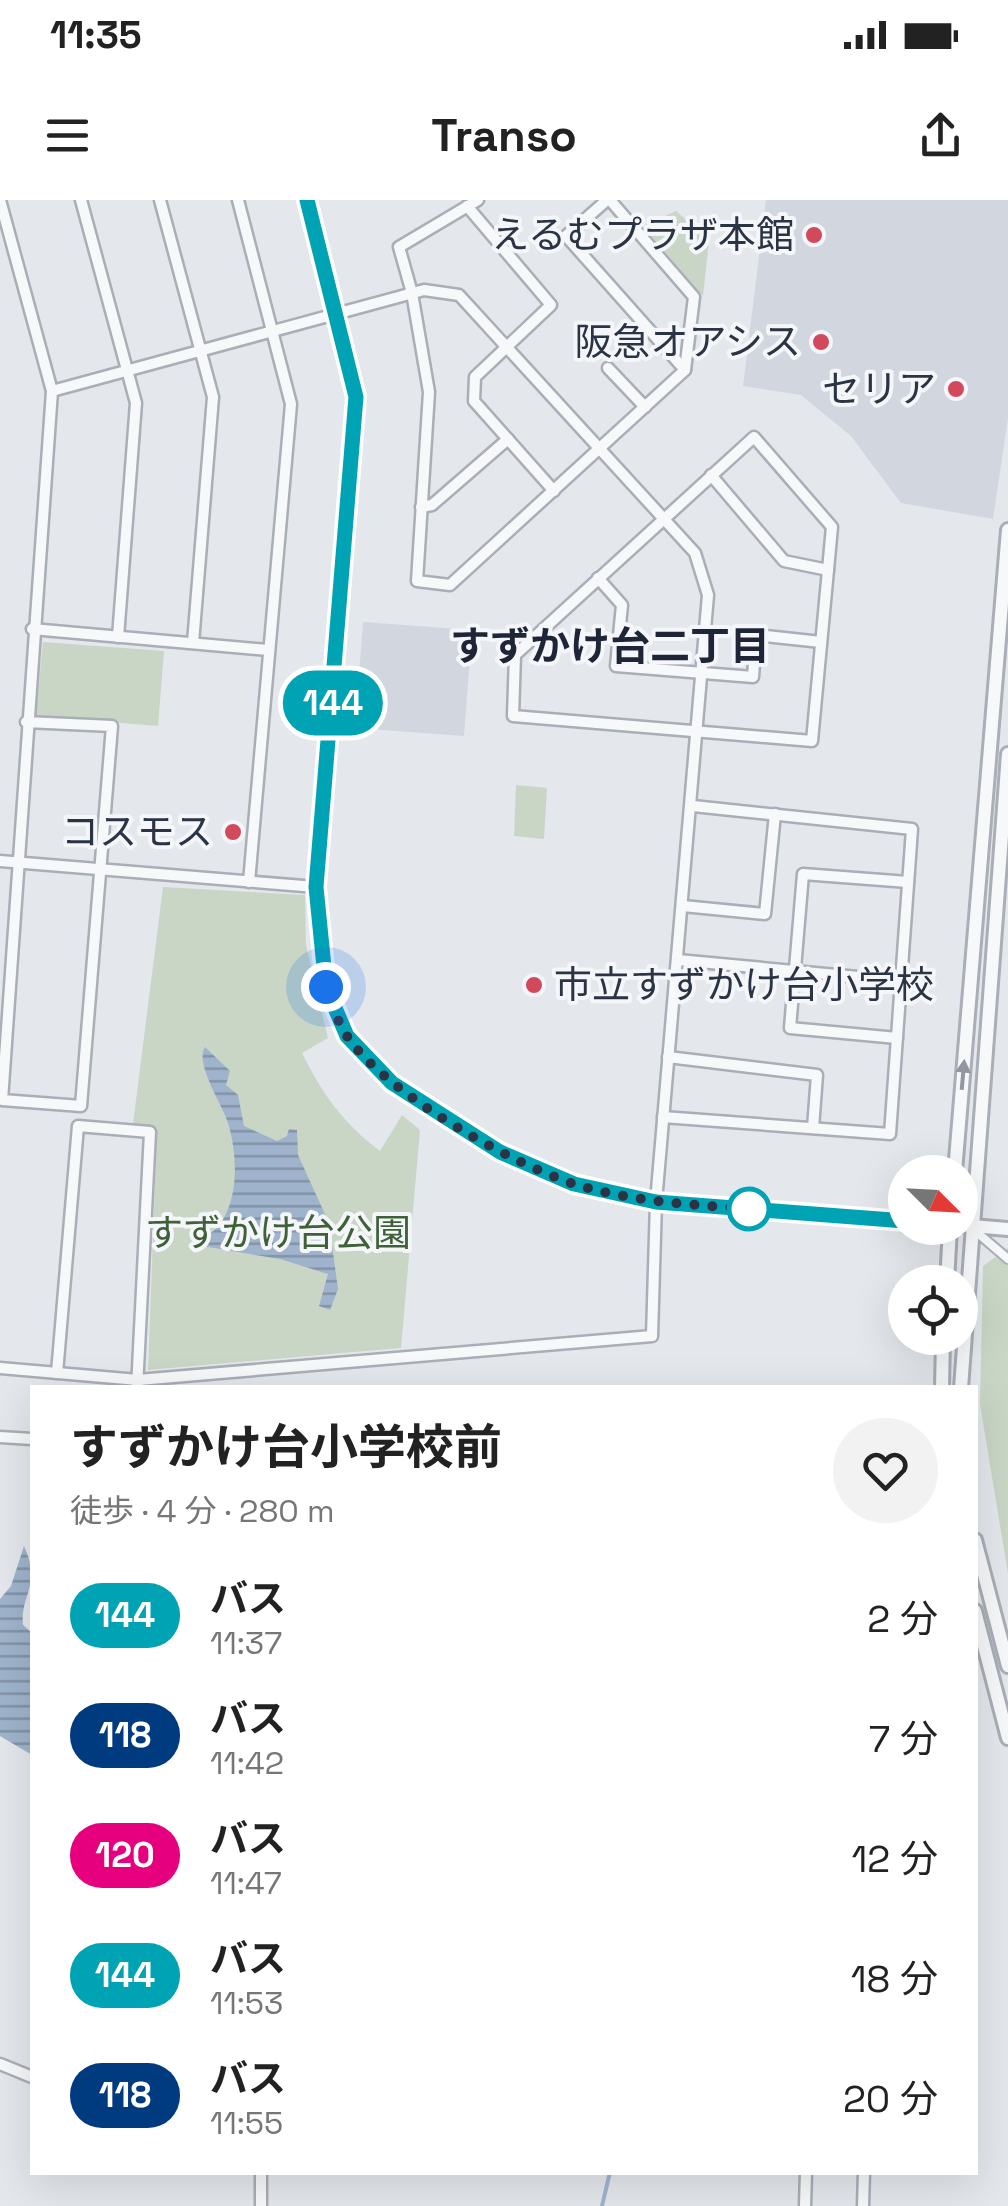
<!DOCTYPE html>
<html lang="ja">
<meta charset="utf-8">
<style>
:root{--surface:#fff;--page:#f2f2f2;--text:#222;--muted:#767676}
body{margin:0;font-family:"Space Grotesk","Noto Sans JP",sans-serif;background:var(--page);color:var(--text);height:100vh;display:flex;flex-direction:column;font-size:38px;white-space:nowrap}
*{box-sizing:border-box;margin:0}
p{font-size:32px;color:var(--muted)}
.icon{flex:none;width:55px;height:55px;fill:none;stroke:currentColor;stroke-width:2;stroke-linecap:round;stroke-linejoin:round}
.map{position:relative;flex:1;overflow:hidden}
.side{position:absolute;left:30px;top:1185px;width:948px;height:790px;display:flex;flex-direction:column;background:var(--surface);border-radius:0px;box-shadow:0 10px 40px #0002}
.side>*{flex:none}
.badge{padding:0 20px;border-radius:32px;font-size:35px;line-height:65px}
.needle{width:65px;rotate:114deg}
.controls{position:absolute;left:888px;top:955px;display:grid;gap:20px}
.controls a{display:grid;place-items:center;width:90px;height:90px;border-radius:50%;background:var(--surface);box-shadow:0 10px 40px #0002;font-size:50px}
.you{position:absolute;width:50px;height:50px;margin:-25px;border:8px solid #fff;border-radius:50%;background:#1a73e8;box-shadow:0 0 0 15px #1a73e833}
.map>.badge{position:absolute;translate:-50% -50%;box-shadow:0 0 0 5px #fff}
.round{display:grid;place-items:center;flex:none;width:105px;height:105px;border-radius:52px;background:var(--page)}
.summary{display:flex;align-items:center;justify-content:space-between;height:170px;padding:0 40px}
h1{font-size:48px;font-weight:700;line-height:75px}
ul{padding:0;list-style:none}
li{display:flex;align-items:center;gap:30px;height:120px;padding:0 40px}
li div{flex:1}
li b{display:block;font-size:38px}
li em{font-style:normal}
li .badge{min-width:110px;font-weight:700;text-align:center}
.status{display:flex;justify-content:space-between;align-items:center;height:70px;padding:0 50px;background:var(--surface);direction:ltr}
.status svg{height:28px;fill:currentColor}
header{display:flex;justify-content:space-between;align-items:center;height:130px;padding:0 40px;background:var(--surface);font-size:45px;font-weight:700}
.map>svg:first-child{display:block}
.built{fill:#d2d6de}
.park{fill:#c9d6c5}
.water{fill:url(#water-rules)}
.lines{fill:none;stroke-linecap:round;stroke-linejoin:round}
.stream{stroke:#9fb4cc;stroke-width:4}
.pedestrian-casing{stroke:#a9aeb7;stroke-width:12}
.minor-casing{stroke:#a9aeb7;stroke-width:15}
.tertiary-casing{stroke:#a9aeb7;stroke-width:18}
.pedestrian{stroke:#f7f8fa;stroke-width:8}
.minor{stroke:#f7f8fa;stroke-width:10}
.tertiary{stroke:#f7f8fa;stroke-width:12}
.oneway{fill:#9196a0}
.line-casing{stroke:#fff;stroke-width:22}
.line{stroke:#00a3b4;stroke-width:15}
.walk{stroke:#2b3445;stroke-width:10;stroke-dasharray:0 18}
.poi-dot{fill:#d1495b;stroke:#f4f6f9;stroke-width:4}
.stop-dot{fill:#fff;stroke:#00a3b4;stroke-width:5}
.labels{text-anchor:middle;dominant-baseline:central;stroke-width:8;stroke-linejoin:round;paint-order:stroke}
.poi-label{font-size:38px;fill:#2b3445;stroke:#f4f6f9;text-anchor:end}
.park-label{font-size:38px;fill:#3f6138;stroke:#f4f6f9}
.neighbourhood-label{font-size:40px;font-weight:bold;fill:#1d2536;stroke:#f4f6f9}
</style>
<div class="status"><b>11:35</b><svg viewBox="0 0 49 12"><path d="M0 12V9h3v3zM5 12V6h3v6zM10 12V3h3v9zM15 12V0h3v12zM26 1h20v11H26zM47 4h2v5h-2z"/></svg></div>
<header><svg class="icon" aria-label="menu" viewBox="0 0 24 24"><path d="M4 6h16M4 12h16M4 18h16"/></svg>Transo<svg class="icon" aria-label="share" viewBox="0 0 24 24"><path d="M12 15V3M7 8l5-5 5 5M5 13v7h14v-7"/></svg></header>
<div class="map">
<svg width="1008" height="2006" viewBox="0 0 1008 2006">
<defs>
<pattern id="water-rules" width="6" height="5" patternUnits="userSpaceOnUse" patternTransform="scale(2.5)"><rect width="6" height="5" fill="#9fb4cc"/><path d="M0 2.5h6" fill="none" stroke="#8293a7"/></pattern>
</defs>
<rect width="100%" height="100%" fill="#e4e7ec"/>
<g class="built">
<polygon points="766,0 1008,0 1008,218 993,319 901,303 851,236 801,195 743,186"/>
<polygon points="363,422 472,430 464,536 355,528"/>
</g>
<g class="park">
<polygon points="676,11 709,41 703,96 643,26"/>
<polygon points="43,442 164,451 158,526 36,516"/>
<polygon points="516,585 547,588 544,639 514,636"/>
<path d="M163,687L305,695L306,745L328,838L302,853C323,895 343,923 380,951L402,915L420,930L401,1148L148,1170L157,928L133,924Z"/>
<polygon points="1008,1048 1008,1374 980,1204 983,1066"/>
</g>
<g class="water">
<path d="M205,847L230,871L226,885L238,895L244,926L277,941L287,936L289,929L297,930L298,955L329,1023L338,1089L330,1110L319,1106L328,1074L280,1059L202,1046C206,1033 214,1033 221,1023C239,995 237,957 229,926C224,906 194,864 205,847Z"/>
<path d="M24,1346C42,1386 20,1394 23,1425L32,1433V1555L0,1536V1399L11,1386Z"/>
</g>
<g class="lines">
<polyline class="stream" points="602,2006 610,1972"/>
<defs>
<polyline id="pedestrian" points="973,1029 1008,1059"/>
<g id="minor">
<polyline points="0,0 52,191 2,900 81,906 112,526 26,522"/>
<polyline points="81,0 136,203 118,437"/>
<polyline points="160,0 213,197 193,443"/>
<polyline points="238,0 291,204 249,682"/>
<polyline points="478,0 399,47 412,93 429,192 417,381 450,385 685,170 694,97 610,0"/>
<polyline points="607,0 566,36 685,170"/>
<polyline points="467,6 551,105 475,177 474,201 554,291"/>
<polyline points="608,168 645,207"/>
<polygon points="754,237 832,327 812,541 513,516 515,455"/>
<polyline points="711,275 784,361 828,370"/>
<polyline points="421,307 432,305 508,239"/>
<polyline points="598,378 622,405 616,466 753,477 756,435 821,442"/>
<polyline points="32,429 268,450"/>
<polyline points="0,661 316,687"/>
<polyline points="683,706 765,714 775,614"/>
<polyline points="678,760 901,781"/>
<polyline points="897,838 790,828 803,674 908,682"/>
<polyline points="668,857 817,875 813,928"/>
<polyline points="663,917 890,934 912,629 693,606"/>
<polyline points="0,1168 138,1180 652,1136 656,1002 708,395 695,353 459,95 424,90 52,191"/>
<polyline points="57,1173 78,926 150,932 137,1188"/>
<polyline points="0,1237 32,1239"/>
<polyline points="0,1864 32,1877"/>
<polyline points="261,1972 261,2006"/>
<polyline points="805,2006 806,1972"/>
<polyline points="863,2006 864,1972"/>
</g>
<g id="tertiary">
<polyline points="307,0 356,197 316,687 325,787 347,836 392,883 500,952 574,984 656,1002 905,1021"/>
<polyline points="955,972 1008,330"/>
<polyline points="960,1025 1008,1029"/>
<polyline points="947,1082 950,1028"/>
<polyline points="942,1188 943,1138"/>
<polyline points="961,1188 1008,554"/>
<polyline points="975,1340 1008,1466"/>
<polyline points="975,1411 1008,1538"/>
</g>
</defs>
<use href="#pedestrian" class="pedestrian-casing"/>
<use href="#minor" class="minor-casing"/>
<use href="#tertiary" class="tertiary-casing"/>
<use href="#pedestrian" class="pedestrian"/>
<use href="#minor" class="minor"/>
<use href="#tertiary" class="tertiary"/>
</g>
<defs><path id="oneway-solid" d="M-6-.8H1V-3.2L6.5 0L1 3.2V.8H-6Z" transform="scale(2.5)"/></defs>
<use class="oneway" href="#oneway-solid" transform="translate(963 875) rotate(-85)"/>
<g class="lines">
<defs>
<polyline id="line" points="307,0 356,197 316,687 326,787 347,836 392,883 500,952 574,984 656,1002 905,1021"/>
</defs>
<use href="#line" class="line-casing"/>
<use href="#line" class="line"/>
<path class="walk" d="M326,787C332,803 337,822 347,836C384,892 510,963 574,984C635,1003 700,1005 763,1010L749,1009"/>
</g>
<g class="poi-dot">
<circle cx="814" cy="35" r="10"/>
<circle cx="821" cy="142" r="10"/>
<circle cx="956" cy="189" r="10"/>
<circle cx="233" cy="632" r="10"/>
<circle cx="534" cy="785" r="10"/>
</g>
<circle class="stop-dot" cx="749" cy="1009" r="20"/>
<g class="labels">
<g class="poi-label">
<text x="794" y="35">えるむプラザ本館</text>
<text x="801" y="142">阪急オアシス</text>
<text x="936" y="189">セリア</text>
<text x="213" y="632">コスモス</text>
<text x="554" y="785" text-anchor="start">市立すずかけ台小学校</text>
</g>
<g class="park-label">
<text x="278" y="1033">すずかけ台公園</text>
</g>
<g class="neighbourhood-label">
<text x="610" y="446">すずかけ台二丁目</text>
</g>
</g>
</svg>
<div class="controls">
<a><svg class="needle" viewBox="-14 -14 28 28"><path d="M0-13l5 13h-10z" fill="#e53935"/><path d="M0 13l5-13h-10z" fill="#767676"/></svg></a>
<a><svg class="icon" aria-label="locate" viewBox="0 0 24 24"><circle cx="12" cy="12" r="6"/><path d="M12 2v4M12 18v4M2 12h4M18 12h4"/></svg></a>
</div>
<div class="you" style="left:326px;top:787px"></div>
<b class="badge" style="left:333px;top:503px;background:#00a3b4;color:#fff">144</b>
<section class="side">
<div class="summary"><div><h1>すずかけ台小学校前</h1><p>徒歩 · 4 分 · 280 m</p></div><a class="round"><svg class="icon" aria-label="heart" viewBox="0 0 24 24"><path d="M12 20l-8-8c-3-5 5-10 8-4 3-6 11-1 8 4z"/></svg></a></div>
<ul>
<li><span class="badge" style="background:#00a3b4;color:#fff">144</span><div><b>バス</b><p>11:37</p></div><em>2 分</em></li>
<li><span class="badge" style="background:#003b80;color:#fff">118</span><div><b>バス</b><p>11:42</p></div><em>7 分</em></li>
<li><span class="badge" style="background:#e6007e;color:#fff">120</span><div><b>バス</b><p>11:47</p></div><em>12 分</em></li>
<li><span class="badge" style="background:#00a3b4;color:#fff">144</span><div><b>バス</b><p>11:53</p></div><em>18 分</em></li>
<li><span class="badge" style="background:#003b80;color:#fff">118</span><div><b>バス</b><p>11:55</p></div><em>20 分</em></li>
</ul>
</section>
</div>
